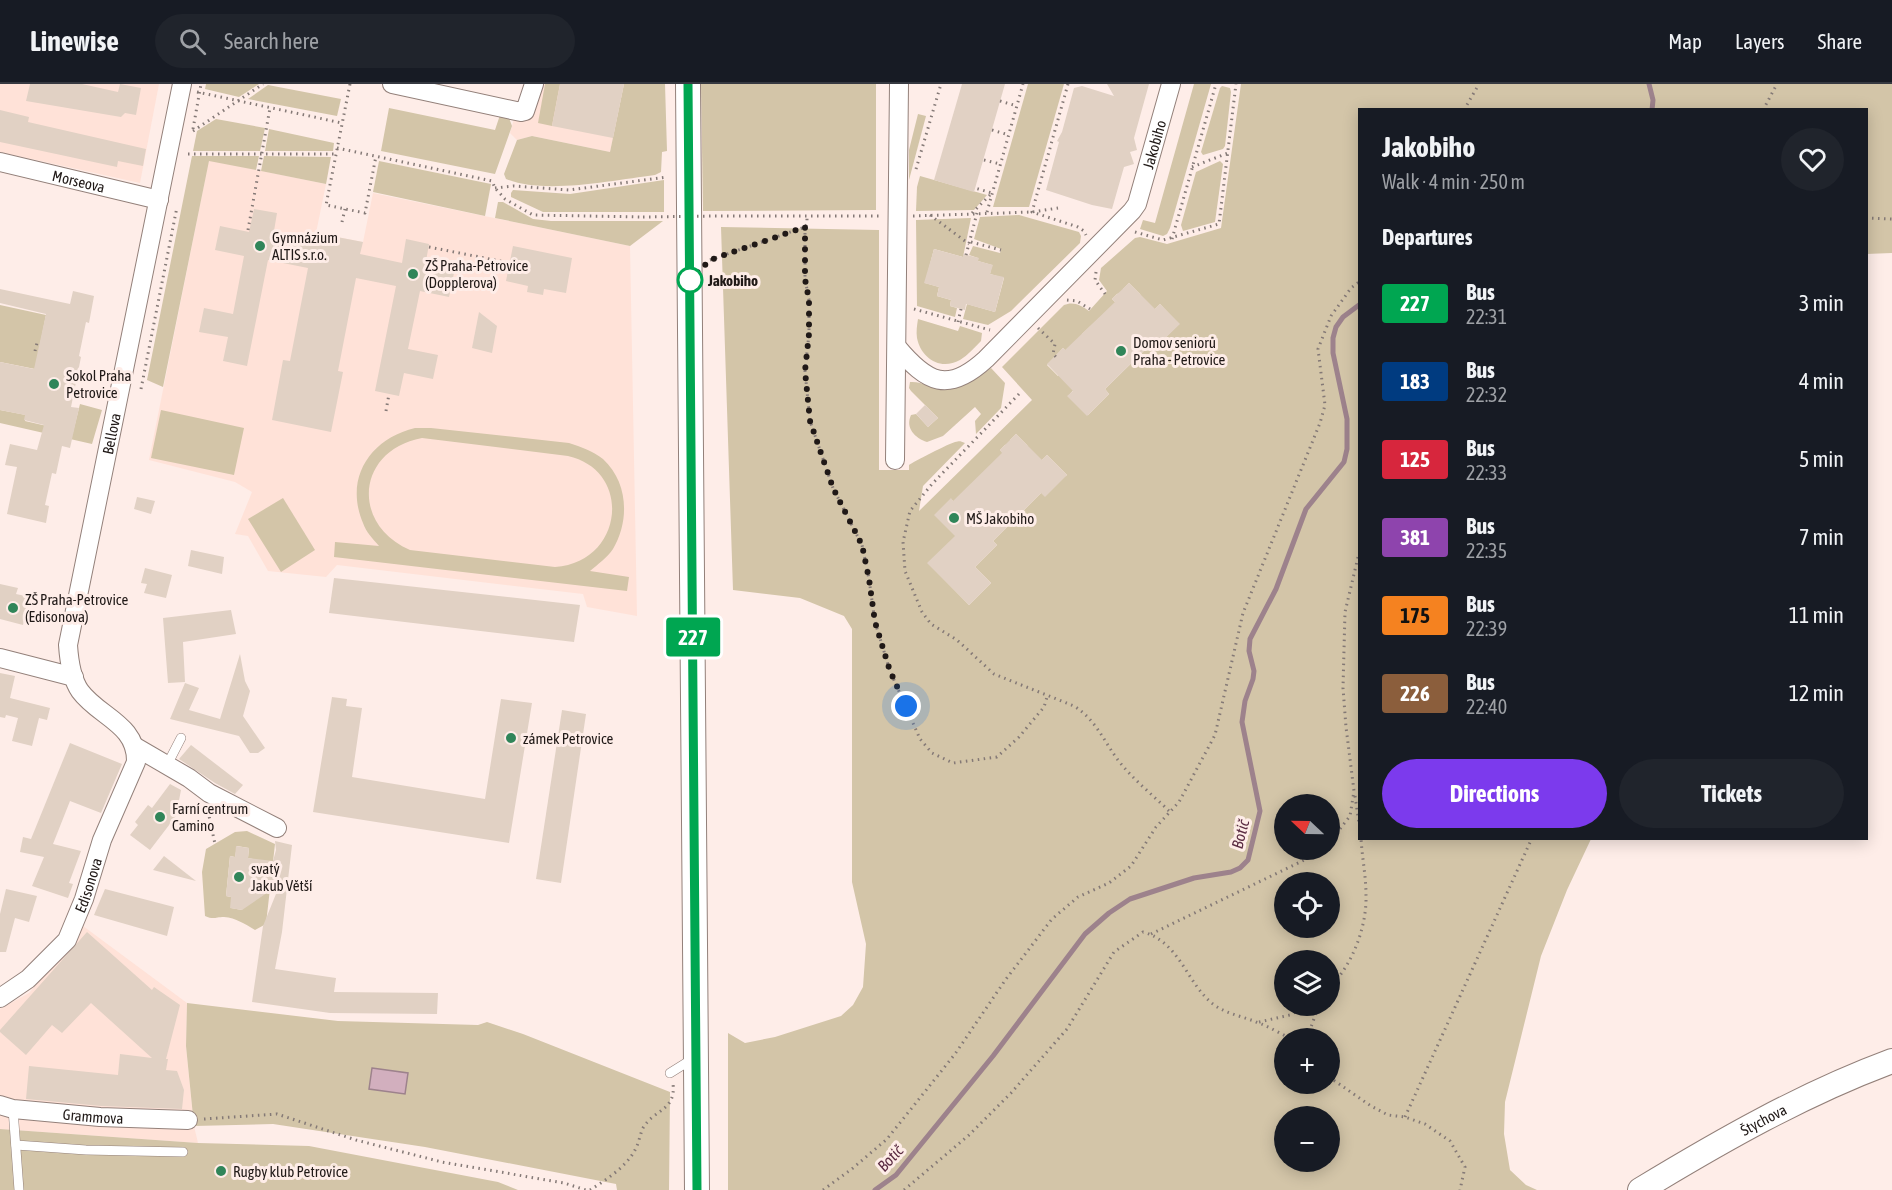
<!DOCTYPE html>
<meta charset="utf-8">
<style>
:root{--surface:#171b24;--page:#20242c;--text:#f1f3f6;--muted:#9ea1a6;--line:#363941;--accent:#7c3aed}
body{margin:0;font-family:"Asap Condensed",sans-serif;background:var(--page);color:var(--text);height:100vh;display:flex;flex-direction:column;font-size:22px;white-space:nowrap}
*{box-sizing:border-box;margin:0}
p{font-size:20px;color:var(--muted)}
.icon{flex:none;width:33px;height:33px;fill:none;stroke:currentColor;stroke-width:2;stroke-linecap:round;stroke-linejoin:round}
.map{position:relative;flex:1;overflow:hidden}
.sheet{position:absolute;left:1358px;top:24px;width:510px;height:732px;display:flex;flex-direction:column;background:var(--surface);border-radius:0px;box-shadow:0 3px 15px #0003}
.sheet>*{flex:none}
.badge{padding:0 12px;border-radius:4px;font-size:21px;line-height:39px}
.needle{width:39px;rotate:292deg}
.controls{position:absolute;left:1274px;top:710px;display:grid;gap:12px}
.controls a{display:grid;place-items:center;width:66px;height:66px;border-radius:50%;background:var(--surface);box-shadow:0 3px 15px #0003;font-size:30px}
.you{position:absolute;width:30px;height:30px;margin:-15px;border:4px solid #fff;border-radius:50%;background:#1a73e8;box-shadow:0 0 0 9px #1a73e833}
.map>.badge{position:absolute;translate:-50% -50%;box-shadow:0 0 0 3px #fff}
h2{padding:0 24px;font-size:22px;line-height:54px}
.round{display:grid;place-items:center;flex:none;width:63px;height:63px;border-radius:32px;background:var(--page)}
.headline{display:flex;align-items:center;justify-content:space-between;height:102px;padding:0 24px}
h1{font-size:28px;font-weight:700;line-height:45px}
.button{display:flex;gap:12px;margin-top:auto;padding:12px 24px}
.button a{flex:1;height:69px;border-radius:36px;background:var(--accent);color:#fff;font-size:24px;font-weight:700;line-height:69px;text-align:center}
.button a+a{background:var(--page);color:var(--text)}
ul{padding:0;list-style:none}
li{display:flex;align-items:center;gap:18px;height:78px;padding:0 24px}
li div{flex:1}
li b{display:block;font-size:22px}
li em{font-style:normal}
li .badge{min-width:66px;font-weight:700;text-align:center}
header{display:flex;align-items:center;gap:36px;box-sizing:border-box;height:84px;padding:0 30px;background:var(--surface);border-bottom:2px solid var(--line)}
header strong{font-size:28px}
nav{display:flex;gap:33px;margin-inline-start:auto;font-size:21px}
.search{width:420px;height:54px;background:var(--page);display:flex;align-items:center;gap:15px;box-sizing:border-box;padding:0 21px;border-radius:33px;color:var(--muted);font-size:22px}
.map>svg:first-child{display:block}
.built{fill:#ffe2d8}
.green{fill:#d3c5a8;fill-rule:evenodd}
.water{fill:#d2afbe;stroke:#9d828c;stroke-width:1.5}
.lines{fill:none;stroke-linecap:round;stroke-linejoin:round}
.stream{stroke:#9d828c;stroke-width:5}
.building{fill:#e1d1c4}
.lane-casing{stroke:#93807a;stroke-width:10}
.street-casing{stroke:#93807a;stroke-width:20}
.secondary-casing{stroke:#93807a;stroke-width:26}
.path{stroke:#847976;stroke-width:3;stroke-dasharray:1.5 4.5;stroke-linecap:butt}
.lane{stroke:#fff;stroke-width:9}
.street{stroke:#fff;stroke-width:18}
.secondary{stroke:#fff;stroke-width:24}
.path-bridge{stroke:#847976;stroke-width:3;stroke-dasharray:1.5 4.5;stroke-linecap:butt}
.line-casing{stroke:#fff;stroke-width:14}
.line{stroke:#00a651;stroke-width:9}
.walk{stroke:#201917;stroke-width:6;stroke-dasharray:0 10.8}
.poi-dot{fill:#308559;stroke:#feede8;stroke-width:2}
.stop-dot{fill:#fff;stroke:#00a651;stroke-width:3}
.labels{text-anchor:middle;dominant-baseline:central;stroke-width:6;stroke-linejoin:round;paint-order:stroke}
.street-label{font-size:15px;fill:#201917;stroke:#feede8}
.poi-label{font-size:15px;fill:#201917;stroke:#feede8;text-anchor:start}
.stop-label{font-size:15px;font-weight:bold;fill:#201917;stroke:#feede8;text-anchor:start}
.water-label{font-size:16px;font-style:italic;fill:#5c2d44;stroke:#feede8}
</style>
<header>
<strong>Linewise</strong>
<div class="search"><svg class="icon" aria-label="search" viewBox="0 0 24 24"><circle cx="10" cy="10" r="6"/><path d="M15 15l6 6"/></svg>Search here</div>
<nav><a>Map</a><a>Layers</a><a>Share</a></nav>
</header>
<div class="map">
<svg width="1892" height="1106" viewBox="0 0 1892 1106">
<rect width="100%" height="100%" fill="#feede8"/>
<g class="built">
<polygon points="0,0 159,0 140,99 0,68"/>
<polygon points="524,0 624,0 610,68 532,52 517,56 510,49"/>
<polygon points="209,76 326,100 316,149 363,158 373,109 630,162 637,532 587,523 583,510 337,481 326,493 268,487 248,452 235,450 252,408 235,398 149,376"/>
<polygon points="83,842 187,919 186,962 194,1042 198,1059 0,1045 0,925 29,909 69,863"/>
</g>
<g class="green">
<polygon points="206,0 259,0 239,13 205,5"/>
<polygon points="545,0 560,0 552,42 538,39"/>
<path d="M624,0H665L667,67L662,68L661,88L655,91C614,96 544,111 506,95L504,90L517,56L532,52L610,68Z"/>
<polygon points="701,0 876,0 876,126 703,127"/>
<polygon points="1028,0 1064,0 1029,123 993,123"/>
<polygon points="1194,0 1211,0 1170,144 1167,150 1163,152 1140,145 1143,136 1155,139"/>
<path d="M1241,0H1892V169L1866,170V26H1359V754L1591,755L1567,806L1541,872L1505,1018L1504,1050L1510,1086L1526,1101L1537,1106H728V949L745,959L775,953L841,932L853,921L863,903L866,860L852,798V545L844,532L800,514L733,506L721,143L879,146V386H909V381C913,378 950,359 955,358C960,357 960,357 965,359L923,402L919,427L1032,316L1002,283L1064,221C1073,217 1081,221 1089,227L1107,207L1099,196L1101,184L1135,154L1140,153L1167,160L1221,144ZM1129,199L1140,210L1149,231L1160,220L1179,240L1158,261L1154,257L1105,305L1109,310L1088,331L1068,312L1078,301L1064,286L1058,292L1047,281L1063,264L1089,291L1082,250L1099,234L1114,249L1138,241L1112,215L1117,210L1125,207L1123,205ZM1016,350L1027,361L1037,381L1047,371L1067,391L1041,409L993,457L997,461L975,483L991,499L969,521L928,479L966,452L951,415L977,441L1025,392L1000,366L1005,361L1012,358L1010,356ZM1284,720H1329V765H1284ZM1284,798H1329V843H1284ZM1284,876H1329V921H1284ZM1284,954H1329V999H1284ZM1284,1032H1329V1077H1284Z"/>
<polygon points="268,1 341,15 337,32 248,15"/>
<polygon points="1222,2 1230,4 1231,8 1225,62 1223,65 1203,71 1201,68 1220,4"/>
<polygon points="389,24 495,46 500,31 509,34 512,42 495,90 381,67"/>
<polygon points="918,30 926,32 909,96 909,66"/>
<polygon points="216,35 265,44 260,67 193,67 197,47"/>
<polygon points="269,45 334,59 333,67 265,67"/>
<polygon points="192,72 259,72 256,86 209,77 163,303 147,296"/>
<polygon points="264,72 331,73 326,100 261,87"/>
<polygon points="379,77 491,100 485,132 373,108"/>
<polygon points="1220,77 1223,80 1215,138 1183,147 1181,141 1196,88"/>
<polygon points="920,92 987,111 974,126 916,127 917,103"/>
<polygon points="664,96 664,128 543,128 511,113 511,109 513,106 570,110"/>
<polygon points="498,118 503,118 533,135 551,137 663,137 630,162 495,134"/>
<polygon points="1019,131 1079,148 1081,152 1080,159 1011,227 988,241 963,235 967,220 995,228 1004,194 990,190 992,181 978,177 978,174 969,171 973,162 1000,169 1001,165 974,155 980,133"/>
<polygon points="971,134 963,173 934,165 925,199 939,203 937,212 951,216 950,222 957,224 955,233 917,222 916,136"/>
<polygon points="0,221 46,231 35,285 0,278"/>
<path d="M918,235L958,247L960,242L982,249L981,257C974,264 968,271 960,276C940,287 921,274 917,254C916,248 917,241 918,235Z"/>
<path d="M991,284L1005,299L1001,324L976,350L975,337L981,330L975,323L943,352L927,358C915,354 905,344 911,331L916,330L928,343L938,334L911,307L909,304L910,298C922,297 932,305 943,305C962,306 976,294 991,284Z"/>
<polygon points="80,320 102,326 92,360 0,339 0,326 26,331 25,337 73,348"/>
<polygon points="161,326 244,344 234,391 151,374"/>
<path d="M415,344H431L569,359C581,363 593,367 603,375C628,398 630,436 613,465C607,474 598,480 590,487L629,493L627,507L334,473L335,458L379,462C373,455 366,448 363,439C344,394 370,355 415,344ZM422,354L568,372C634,387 623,479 555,483L410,466C350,440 357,366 422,354Z"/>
<polygon points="283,414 315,466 281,488 248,435"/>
<path d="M247,747L275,760L266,840L255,846C245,840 236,834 224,833C215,833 214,836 205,832L202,788L206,765L235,748ZM237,762L249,764L248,774L253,775L242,826L231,824V813L226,812L230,772L235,773Z"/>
<polygon points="187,919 338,937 478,941 487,938 523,950 670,1008 669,1106 617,1106 616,1100 425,1063 273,1040 194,1042 186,962"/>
<polygon points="0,1045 198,1059 309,1062 498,1098 518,1106 0,1106"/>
</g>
<polygon class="water" points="372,984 408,989 405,1010 369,1005"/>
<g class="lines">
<g class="stream">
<polyline points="1649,0 1653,16 1652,26"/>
<polyline points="875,1106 896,1091 993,972 1085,850 1109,829 1130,815 1194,794 1231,788 1240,784 1248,776 1260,727 1242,638 1245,617 1253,595 1254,587 1249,567 1250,555 1276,505 1306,425 1344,378 1347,365 1347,335 1333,269 1333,254 1336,243 1343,233 1359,221"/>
</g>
</g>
<g class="building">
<polygon points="30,0 82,0 118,8 120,0 141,4 136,31 125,29 121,33 26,17"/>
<polygon points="560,0 624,0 613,54 552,42"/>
<polygon points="962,0 1005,0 974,108 934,96"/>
<polygon points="1107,0 1149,0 1134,54 1137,66 1130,68 1134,80 1124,83 1112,125 1092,121 1046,106 1059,58 1057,57 1062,48 1074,4 1082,2 1114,12"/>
<polygon points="0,26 29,33 28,38 146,65 143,82 118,77 117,83 0,58"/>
<polygon points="254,125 277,129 273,153 314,161 316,149 363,158 360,170 402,179 406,155 429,160 425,183 454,189 449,213 420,207 408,265 438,271 433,295 404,289 399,312 375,307 396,202 356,194 338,287 343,288 331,348 272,336 283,276 290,277 308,184 268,176 247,282 223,277 228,253 199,248 204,224 233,230 244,172 215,166 220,142 249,148"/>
<polygon points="513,162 572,174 566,209 544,205 543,211 527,208 528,202 506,197"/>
<polygon points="934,165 963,173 963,170 979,174 978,177 993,181 990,190 1004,193 995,228 966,220 965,226 950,222 951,216 937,212 939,203 924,199"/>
<polygon points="1129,199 1155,225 1160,220 1180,240 1158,261 1154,257 1105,305 1109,310 1087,332 1067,312 1073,307 1047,280 1063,264 1065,266 1115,218 1112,215"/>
<polygon points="0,205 70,220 73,207 94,212 89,239 86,238 79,272 81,273 71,323 79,324 70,364 62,362 56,390 52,389 45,421 49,422 46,439 7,430 17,383 5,381 10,360 37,366 44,341 24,336 25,331 0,326 0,278 34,285 46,230 0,219"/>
<polygon points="479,228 497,242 492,269 472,264"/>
<polygon points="925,321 938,334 928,343 916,330"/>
<polygon points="1016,350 1042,376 1047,371 1067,391 1045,413 1041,409 993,457 997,461 975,483 991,499 969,521 927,479 955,452 934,431 951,414 953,417 1002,369 1000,366"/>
<polygon points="137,413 155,417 151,430 134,425"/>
<polygon points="191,466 224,473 222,490 188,482"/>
<polygon points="145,484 172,491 166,514 144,509 147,500 141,499"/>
<polygon points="334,494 580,521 574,558 329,529"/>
<polygon points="0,500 18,504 16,510 30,513 23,541 0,535"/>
<polygon points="231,526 236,550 183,558 185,598 168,599 163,534"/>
<polygon points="240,570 245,597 250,607 243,632 265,664 258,669 250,669 239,652 170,635 185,599 199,604 189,626 220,635"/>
<polygon points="0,589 15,592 10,614 50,624 47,636 39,634 32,662 12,657 18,634 6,631 5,634 0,633"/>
<polygon points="332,613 347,615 346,622 362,624 352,693 485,715 501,615 532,619 509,759 313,728"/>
<polygon points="562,626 586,630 561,799 536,795"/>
<polygon points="70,659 122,680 101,729 70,717 53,760 81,767 69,799 73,800 68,814 32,802 44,773 20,768 23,753 31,755"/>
<polygon points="191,661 243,701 235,710 215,699 179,675"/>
<polygon points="170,700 181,706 176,732 150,766 130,751 138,741 135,738 148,721 152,724"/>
<polygon points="275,757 292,761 282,848 275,885 336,894 334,908 438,909 437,930 330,929 252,918 263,842 280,800 242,826 230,824 231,813 226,812 230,772 235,773 236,762 249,764 248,774 273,777 276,766"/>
<polygon points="164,772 196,797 153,786"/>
<polygon points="6,805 37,812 29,838 15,834 6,868 0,868 0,830"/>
<polygon points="105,805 174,823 167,852 94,831"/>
<polygon points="87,848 152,906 154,903 180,921 166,975 168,975 166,986 177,987 184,1006 182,1025 101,1022 26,1015 29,982 118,991 120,970 152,974 91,919 62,949 52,941 26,971 0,948 0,946"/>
</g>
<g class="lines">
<defs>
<g id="lane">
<polyline points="167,681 181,654"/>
<polyline points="670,989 694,974"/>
<polyline points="13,1025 19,1106"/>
<polyline points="16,1061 86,1066 183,1068"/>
</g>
<g id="street">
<polyline points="392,0 521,28 525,27 534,0"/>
<path id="s1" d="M0,78L159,116"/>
<path id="s2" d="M897,263C927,299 948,310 986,275L1132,127L1137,120L1171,0"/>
<polyline points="895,376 899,0"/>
<polyline points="0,574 74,593"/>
<polyline points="134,662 189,694 209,709 277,744"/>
<path id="s3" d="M0,914L28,895L67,856L84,815L102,756L136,678C137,640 99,633 80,607C71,594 69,576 68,561L182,0"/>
<path id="s4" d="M0,1021L13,1025L100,1033L188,1036"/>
</g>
<g id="secondary">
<polyline points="688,0 697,1106"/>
<path id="s5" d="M1640,1106C1721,1057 1803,1010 1892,977"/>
</g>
</defs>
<use href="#lane" class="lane-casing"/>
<use href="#street" class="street-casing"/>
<use href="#secondary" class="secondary-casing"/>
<g class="path">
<polyline points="350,0 326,121 365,129 376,72"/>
<polyline points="1068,0 1032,128 1078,143 1084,147 1086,151"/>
<polyline points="197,8 342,39"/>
<polyline points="1000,17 1017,22"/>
<polyline points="1464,26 1479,0"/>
<polyline points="1763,26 1777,0"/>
<polyline points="193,45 201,0"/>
<polyline points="992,46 1009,51"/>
<polyline points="193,47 263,0"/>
<polyline points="337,64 492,97 495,104 505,115 533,131 643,133"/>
<polyline points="188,70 336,70"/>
<polyline points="984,76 1000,80"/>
<polyline points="1192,83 1228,69"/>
<polyline points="916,85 941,0"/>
<polyline points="495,104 514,102 569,106 667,93"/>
<polyline points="987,128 1023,0"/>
<polyline points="972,129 992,109 975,104"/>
<polyline points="930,131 969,160"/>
<polyline points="715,132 882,132"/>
<polyline points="913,132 1032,128 1058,124"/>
<polyline points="1866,134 1892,135"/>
<polyline points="342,138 345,125"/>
<polyline points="805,143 805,195 809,216 809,250 805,287 810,337 833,404 862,461 869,495 875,538 890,587 920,655 932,669 953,679 997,673 1019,653 1044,623 1047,613"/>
<polyline points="248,146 270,24"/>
<polyline points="1135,148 1163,156 1219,140 1236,0"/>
<polyline points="1172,155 1216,0"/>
<polyline points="971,158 1001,166"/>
<polyline points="429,163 510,179"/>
<polyline points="966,171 977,129"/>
<polyline points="710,176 805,143 807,140 807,132"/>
<polyline points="1096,188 1095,196 1105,210"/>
<polyline points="1067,216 1077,217 1090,225"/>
<polyline points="914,225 990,246"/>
<polyline points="958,238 961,225"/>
<polyline points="1038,244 1055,260 1053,270 1057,274"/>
<polyline points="35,267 37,259"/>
<polyline points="141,305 177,123"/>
<path d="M1019,310L932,400L910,427L903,458L905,487L922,528L931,540L957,556L994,590L1074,622C1098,637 1105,661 1122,681C1136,698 1154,712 1170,728"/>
<polyline points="386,327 389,310"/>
<polyline points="1355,712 1359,739"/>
<polyline points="208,727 215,760"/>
<polyline points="1329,759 1350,732 1354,707 1346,643 1343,604 1345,528 1359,469"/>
<polyline points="1151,850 1321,768 1324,765"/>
<path d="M1329,904C1352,882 1367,843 1366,811C1366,792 1362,773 1361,754"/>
<polyline points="1259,938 1290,931 1308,921"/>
<polyline points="1311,954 1311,943 1319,921"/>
<polyline points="1329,993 1371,1022 1388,1031 1405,1033 1425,1040 1450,1057 1465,1083 1460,1106"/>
<polyline points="1405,1033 1532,754"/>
<polyline points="204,1035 277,1030 356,1056 442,1078 564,1099 586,1106"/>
<path d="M590,1106C606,1096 626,1083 635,1066C639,1059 640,1050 643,1044C654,1025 676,1027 673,1000"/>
<polyline points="823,1106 853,1084 887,1055 955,970 1006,895 1052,835 1078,813 1109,799 1131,782 1156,743 1179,718 1215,651 1243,529 1320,339 1325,321 1318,265 1331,232 1351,204 1359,198"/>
<path d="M904,1106L969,1051L1011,1009L1067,945L1114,868L1143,848C1180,858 1187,900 1213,920C1226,930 1242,932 1256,938C1268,942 1279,949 1290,954"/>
</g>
<use href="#lane" class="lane"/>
<use href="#street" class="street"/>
<use href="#secondary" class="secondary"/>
<polyline class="path-bridge" points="643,133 715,132"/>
</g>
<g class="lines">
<defs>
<polyline id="line" points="688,0 697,1106"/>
</defs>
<use href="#line" class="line-casing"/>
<use href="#line" class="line"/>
<polyline class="walk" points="690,196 710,176 805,143 805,195 809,216 809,250 805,287 810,337 833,404 862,461 869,495 875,538 890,587 906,622"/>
</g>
<g class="poi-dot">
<circle cx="260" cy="162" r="6"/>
<circle cx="413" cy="190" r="6"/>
<circle cx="1121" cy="267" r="6"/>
<circle cx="54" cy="300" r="6"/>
<circle cx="954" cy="434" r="6"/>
<circle cx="13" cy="524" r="6"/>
<circle cx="511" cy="654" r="6"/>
<circle cx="160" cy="733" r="6"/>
<circle cx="239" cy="793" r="6"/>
<circle cx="221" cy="1087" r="6"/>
</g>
<circle class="stop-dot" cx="690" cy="196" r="12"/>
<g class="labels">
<g class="street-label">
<text stroke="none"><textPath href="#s2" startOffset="386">Jakobiho</textPath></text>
<text stroke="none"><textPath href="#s1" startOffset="81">Morseova</textPath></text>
<text stroke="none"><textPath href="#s3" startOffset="638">Bellova</textPath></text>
<text stroke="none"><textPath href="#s3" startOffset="148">Edisonova</textPath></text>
<text stroke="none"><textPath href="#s4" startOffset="94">Grammova</textPath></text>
<text stroke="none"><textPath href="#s5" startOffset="142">Štychova</textPath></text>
</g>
<g class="poi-label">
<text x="272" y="153">Gymnázium<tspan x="272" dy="17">ALTIS s.r.o.</tspan></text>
<text x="425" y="181">ZŠ Praha-Petrovice<tspan x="425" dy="17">(Dopplerova)</tspan></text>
<text x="1133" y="258">Domov seniorů<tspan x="1133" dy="17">Praha - Petrovice</tspan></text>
<text x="66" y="291">Sokol Praha<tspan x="66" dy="17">Petrovice</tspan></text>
<text x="966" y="434">MŠ Jakobiho</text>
<text x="25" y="515">ZŠ Praha-Petrovice<tspan x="25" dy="17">(Edisonova)</tspan></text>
<text x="523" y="654">zámek Petrovice</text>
<text x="172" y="724">Farní centrum<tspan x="172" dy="17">Camino</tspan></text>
<text x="251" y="784">svatý<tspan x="251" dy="17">Jakub Větší</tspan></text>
<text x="233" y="1087">Rugby klub Petrovice</text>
</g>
<g class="stop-label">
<text x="708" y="196">Jakobiho</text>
</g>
<g class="water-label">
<text transform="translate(1240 750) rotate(-76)">Botič</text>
<text transform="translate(890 1074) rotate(-47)">Botič</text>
</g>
</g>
</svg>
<div class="controls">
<a><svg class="needle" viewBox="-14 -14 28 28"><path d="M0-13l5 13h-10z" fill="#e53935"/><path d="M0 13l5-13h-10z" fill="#9ea1a6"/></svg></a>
<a><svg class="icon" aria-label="locate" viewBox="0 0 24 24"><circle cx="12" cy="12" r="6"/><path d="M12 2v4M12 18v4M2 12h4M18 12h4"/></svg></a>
<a><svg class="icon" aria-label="layers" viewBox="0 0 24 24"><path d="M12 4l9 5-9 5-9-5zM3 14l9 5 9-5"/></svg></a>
<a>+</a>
<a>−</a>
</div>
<div class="you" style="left:906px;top:622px"></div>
<b class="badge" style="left:693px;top:553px;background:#00a651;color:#fff">227</b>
<section class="sheet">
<div class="headline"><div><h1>Jakobiho</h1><p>Walk · 4 min · 250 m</p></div><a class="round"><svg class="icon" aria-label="heart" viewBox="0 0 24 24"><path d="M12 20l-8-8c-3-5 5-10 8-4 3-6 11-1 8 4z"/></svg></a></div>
<h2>Departures</h2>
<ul>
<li><span class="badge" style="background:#00a651;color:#fff">227</span><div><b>Bus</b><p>22:31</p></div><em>3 min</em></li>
<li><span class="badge" style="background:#003b80;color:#fff">183</span><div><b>Bus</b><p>22:32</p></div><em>4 min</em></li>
<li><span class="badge" style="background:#d7263d;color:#fff">125</span><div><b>Bus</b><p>22:33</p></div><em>5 min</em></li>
<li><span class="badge" style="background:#8e44ad;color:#fff">381</span><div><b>Bus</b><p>22:35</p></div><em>7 min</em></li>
<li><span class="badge" style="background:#f58220;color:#111">175</span><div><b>Bus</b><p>22:39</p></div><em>11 min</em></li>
<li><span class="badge" style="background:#8b5e3c;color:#fff">226</span><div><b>Bus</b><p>22:40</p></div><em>12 min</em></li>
</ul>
<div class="button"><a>Directions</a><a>Tickets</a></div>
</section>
</div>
